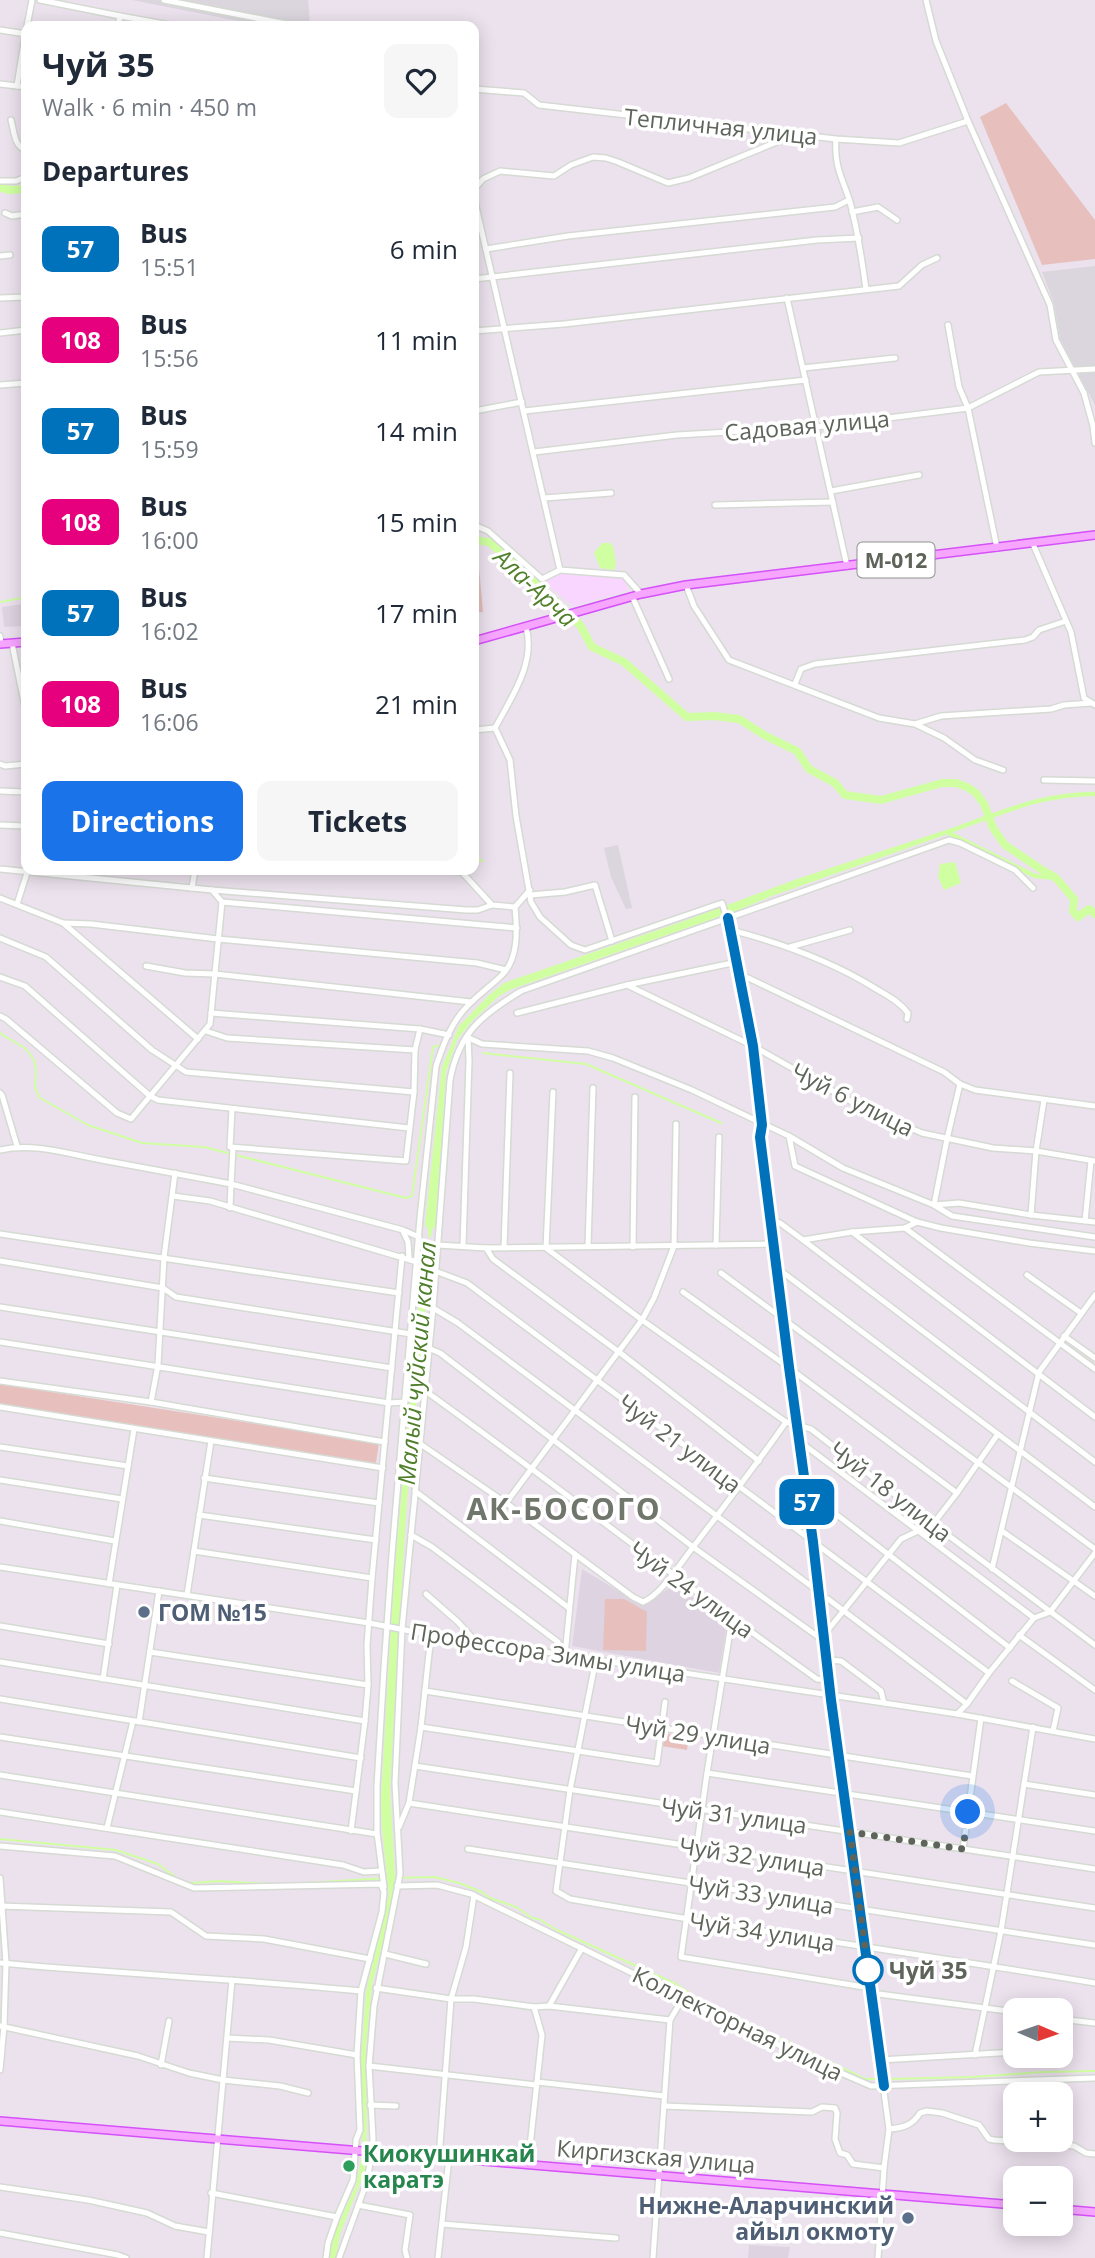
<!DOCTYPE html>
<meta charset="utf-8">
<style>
:root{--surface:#fff;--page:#f6f6f7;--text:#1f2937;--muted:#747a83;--accent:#1a73e8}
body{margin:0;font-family:"Open Sans",sans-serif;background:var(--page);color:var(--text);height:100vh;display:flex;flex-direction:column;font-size:26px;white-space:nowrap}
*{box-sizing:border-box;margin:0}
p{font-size:23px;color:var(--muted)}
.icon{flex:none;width:38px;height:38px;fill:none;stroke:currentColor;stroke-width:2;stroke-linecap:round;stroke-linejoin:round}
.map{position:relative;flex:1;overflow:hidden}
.drawer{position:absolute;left:21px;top:21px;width:458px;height:854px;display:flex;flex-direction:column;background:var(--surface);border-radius:14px;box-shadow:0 4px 18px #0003}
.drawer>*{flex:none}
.badge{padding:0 14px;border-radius:10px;font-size:24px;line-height:46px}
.needle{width:46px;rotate:92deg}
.fabs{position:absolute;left:1003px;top:1998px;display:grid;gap:14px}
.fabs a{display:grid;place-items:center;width:70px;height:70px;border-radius:14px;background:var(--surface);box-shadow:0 4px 18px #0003;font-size:35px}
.you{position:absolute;width:35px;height:35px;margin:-18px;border:5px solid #fff;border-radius:50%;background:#1a73e8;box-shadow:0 0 0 10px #1a73e833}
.map>.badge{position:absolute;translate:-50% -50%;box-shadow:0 0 0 4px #fff}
h2{padding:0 21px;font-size:26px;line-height:63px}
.round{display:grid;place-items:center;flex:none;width:74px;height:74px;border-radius:14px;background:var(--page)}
.summary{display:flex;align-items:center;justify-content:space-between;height:119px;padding:0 21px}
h1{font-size:33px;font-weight:700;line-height:52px}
.primary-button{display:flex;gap:14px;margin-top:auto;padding:14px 21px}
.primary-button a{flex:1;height:80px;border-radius:14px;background:var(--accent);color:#fff;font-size:28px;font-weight:700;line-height:80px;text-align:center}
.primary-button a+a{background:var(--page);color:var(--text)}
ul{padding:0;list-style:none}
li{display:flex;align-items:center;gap:21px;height:91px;padding:0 21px}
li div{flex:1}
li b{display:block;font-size:26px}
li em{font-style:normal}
li .badge{min-width:77px;font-weight:700;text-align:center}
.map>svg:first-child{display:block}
.commercial{fill:#f8d6ff}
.industrial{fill:#dbd5dd}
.education{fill:#ded3e0}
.green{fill:#e7c0bd}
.water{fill:#d0ffa1}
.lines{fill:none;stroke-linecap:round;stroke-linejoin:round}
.stream{stroke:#d0ffa1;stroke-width:2}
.canal{stroke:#d0ffa1;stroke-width:4.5}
.river{stroke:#d0ffa1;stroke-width:8}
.minor-casing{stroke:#d5dad3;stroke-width:8}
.major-casing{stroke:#d551f8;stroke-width:10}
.minor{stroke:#fff;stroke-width:5}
.major{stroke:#f7a6ff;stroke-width:7}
.line-casing{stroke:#fff;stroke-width:16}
.line{stroke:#0072bc;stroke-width:10}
.walk{stroke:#5e645a;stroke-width:7;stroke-dasharray:0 12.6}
.service-dot{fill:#5c6f8a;stroke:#fff;stroke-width:2.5}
.stop-dot{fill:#fff;stroke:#0072bc;stroke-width:3.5}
.leisure-dot{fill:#2e9e5b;stroke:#fff;stroke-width:2.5}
.labels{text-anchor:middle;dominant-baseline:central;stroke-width:7;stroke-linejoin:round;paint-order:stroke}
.shield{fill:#fff;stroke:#8e928c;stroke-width:2}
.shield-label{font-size:21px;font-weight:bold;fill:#5e645a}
.street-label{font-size:23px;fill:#5e645a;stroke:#fff}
.service-label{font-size:23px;font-weight:bold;fill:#4e5e75;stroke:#fff;text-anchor:start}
.stop-label{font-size:23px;font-weight:bold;fill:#5e645a;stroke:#fff;text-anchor:start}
.leisure-label{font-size:23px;font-weight:bold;fill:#27864d;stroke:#fff;text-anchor:start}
.water-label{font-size:24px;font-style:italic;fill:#4f7f2b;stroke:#fff}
.district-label{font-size:30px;font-weight:bold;letter-spacing:2px;fill:#70766b;stroke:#fff}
</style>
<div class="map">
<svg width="1095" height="2258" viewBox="0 0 1095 2258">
<rect width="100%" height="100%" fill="#ece2ee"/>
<polygon class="commercial" points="560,572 624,577 628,590 574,606 544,582"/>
<g class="industrial">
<polygon points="132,0 308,0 310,26 263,26"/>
<polygon points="1095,266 1095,405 1060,339 1054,303 1042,272"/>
<polygon points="618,845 632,908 626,909 611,877 604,848"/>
</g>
<g class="education">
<polygon points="23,604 24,626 4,627 2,607"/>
<polygon points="582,1569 643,1606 675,1584 727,1623 719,1673 572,1646"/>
<polygon points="749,2245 790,2247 788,2258 748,2258"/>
</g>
<g class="green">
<polygon points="1006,103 1095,220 1095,259 1042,265 980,117"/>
<polygon points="474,557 478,557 483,612 474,613"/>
<polygon points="0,1384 379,1443 376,1463 0,1405"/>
<polygon points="605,1599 624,1599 647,1612 646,1651 603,1650"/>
<polygon points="663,1733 689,1737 687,1750 661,1746"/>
</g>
<g class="water">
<polygon points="602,543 610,543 613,546 616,564 614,570 600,568 594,553"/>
<polygon points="964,824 965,827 962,829 772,896 741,909 512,989 499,996 472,1021 457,1040 446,1072 436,1227 432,1229 431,1237 428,1237 428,1229 425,1225 442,1067 459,1026 489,995 504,983 687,920 797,879"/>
<polygon points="955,862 961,883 944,890 938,877 940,864"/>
<polygon points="427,1246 430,1247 431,1253 407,1502 396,1677 390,1790 395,1876 390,1913 372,1985 366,2049 367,2126 365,2171 340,2234 336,2258 329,2258 334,2234 356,2185 361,2159 363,2130 361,2062 366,1992 389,1894 382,1828 381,1800 394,1578 423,1253"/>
</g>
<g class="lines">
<g class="stream">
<polyline points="1,602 26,597"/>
<polyline points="474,857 483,861"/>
<polyline points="0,1033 26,1049 34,1060 36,1070 35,1088 40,1098 88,1125 142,1143 204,1147 406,1198 412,1196 433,1047 441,1045"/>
<polyline points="483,1053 586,1064 721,1123"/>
<polyline points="0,1839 116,1850 158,1864 177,1878"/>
<polyline points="394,1878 435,1877 459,1883 482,1892 490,1898 516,1907 532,1918 539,1919 557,1930 676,1984 697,1998 865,2079 877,2079"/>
<polyline points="185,1882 192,1883 219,1881 270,1884"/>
<polyline points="304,1883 387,1878"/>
<polyline points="889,2079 973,2077 1042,2072 1095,2071"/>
</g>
<g class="canal">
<path d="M961,827C1008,810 1044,794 1095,794"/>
<polyline points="947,832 1035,876 1056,878"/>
</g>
<g class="river">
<polyline points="0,188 10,190 26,189"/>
<polyline points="474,540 489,542 520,568 580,625 592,647 624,662 687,717 714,716 739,719 764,735 797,751 809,769 835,783 845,795 881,800 942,783 956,783 967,787 976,793 984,804 993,828 1005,845 1042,870 1056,878 1074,899 1073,911 1078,917 1089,909 1095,914"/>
</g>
<defs>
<g id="minor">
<polyline points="40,0 120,16 118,26"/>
<polyline points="164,0 297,26"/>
<polyline points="926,0 936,41 968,121 1050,305 1056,340 1084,393 1093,426 1095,443"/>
<polyline points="120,16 170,25"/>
<polyline points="27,26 32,0"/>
<polyline points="0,30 26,34"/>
<polyline points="0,84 26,87"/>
<polyline points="17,86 26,30"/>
<polyline points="474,89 524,93 539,105 836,139 899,143 968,121"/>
<path d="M11,120C14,130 14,147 26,150"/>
<path d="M836,139C834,167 842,177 850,202C858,231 862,260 866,289"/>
<polyline points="0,181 16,181 26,177"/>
<polyline points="474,189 483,179 500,171 554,176 571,165 593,157 606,158 618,162 668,183 689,178 784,139 787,133"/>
<polyline points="474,198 560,570 624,575 641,594"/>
<polyline points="852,212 878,207 897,220"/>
<polyline points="5,213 12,216 26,214"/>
<polyline points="486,249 568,236 835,207 849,200"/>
<polyline points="0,256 10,255"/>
<polyline points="474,279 817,240 859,238"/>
<polyline points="0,298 26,297"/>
<polyline points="787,298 847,566"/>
<polyline points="948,325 959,387 968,408 997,548"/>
<polyline points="474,331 564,324 899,286 922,265 937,258"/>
<polyline points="0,333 26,330"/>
<polyline points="803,368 895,358"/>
<polyline points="0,385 26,383"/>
<polyline points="474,411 522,402"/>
<polyline points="524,411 806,380"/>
<polyline points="534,452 677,435 816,427 968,408 1039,372 1095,369"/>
<polyline points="831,491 919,475"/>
<polyline points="544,498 611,493"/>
<polyline points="715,505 833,502"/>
<polyline points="474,525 488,531 542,579 560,570"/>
<polyline points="1033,544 1071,632 1084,698 1095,705"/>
<polyline points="686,585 694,606 729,660 879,718 915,724 941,716 1051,709 1064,705 1091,703"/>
<polyline points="632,596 669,679"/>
<path d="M526,627C536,663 511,698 495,728L510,760L516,816L531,902L540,917L571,945L585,950L722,903L731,930L753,1046L762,1124L760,1137L788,1367L813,1542L831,1700L889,2129L884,2168L878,2258"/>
<polyline points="0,636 1,644"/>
<polyline points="12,643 26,712"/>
<polyline points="795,684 801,669 815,664 1025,640 1033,637 1039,630 1066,621"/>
<polyline points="915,724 944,738 975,760 1003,770"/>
<polyline points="474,730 495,728"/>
<polyline points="0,764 5,766 26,764"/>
<polyline points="1044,780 1095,781"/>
<polyline points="0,791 26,792"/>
<polyline points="0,825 26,826"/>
<polyline points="0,869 212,890 466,910 478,910 492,905"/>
<polyline points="444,870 461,872"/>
<polyline points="460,870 492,905 515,907"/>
<polyline points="192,888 195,870"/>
<polyline points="530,895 565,892 595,885 612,941"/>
<polyline points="0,898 63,923 198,1039"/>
<polyline points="222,902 517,928"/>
<polyline points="17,904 28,870"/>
<polyline points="63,923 91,924 218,939 477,963 506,970"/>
<path d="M731,930C781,943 829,960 873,987C886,995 899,1001 908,1013L907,1019"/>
<polyline points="0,938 46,957 152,1050 186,1072 414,1092"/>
<polyline points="790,947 850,930"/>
<polyline points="146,966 185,973 215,974 471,1002"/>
<polyline points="740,974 944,1072 960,1084 975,1090 1095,1106"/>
<polyline points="0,977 25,986 150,1096 158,1100 409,1128"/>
<polyline points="627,985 753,1046 861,1107 922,1133 993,1148 1036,1151 1095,1161"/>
<polyline points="211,1013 420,1029 449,1035"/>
<polyline points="517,1013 627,985 737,962"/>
<polyline points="0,1016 6,1019 117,1113 131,1119 210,1024 222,902 212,890"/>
<polyline points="206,1031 227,1038 415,1050"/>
<polyline points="469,1038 482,1044 588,1051 613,1058 692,1090 789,1136 843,1168 934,1205 952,1216 1095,1237"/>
<polyline points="960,1084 947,1139 934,1205 959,1203 1031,1215 1095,1222"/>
<polyline points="553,1092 546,1248 642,1320 786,1422 811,1429 933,1524 1095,1645"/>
<polyline points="0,1093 2,1095 17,1146"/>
<polyline points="232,1109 230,1147 406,1161 414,1092 415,1050 420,1029"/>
<polyline points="789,1136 795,1166 917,1222 941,1228 1029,1243 1095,1251"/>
<polyline points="233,1148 231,1184 403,1230 419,1237"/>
<path d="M0,1150C36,1142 71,1155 107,1161C149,1169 190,1176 231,1184L230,1208"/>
<polyline points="173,1196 210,1201 417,1262"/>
<polyline points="1031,1215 1036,1151 1044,1100"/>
<polyline points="772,1221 780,1223 803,1240 852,1232 905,1228 917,1222"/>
<polyline points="1085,1221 1091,1161"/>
<polyline points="905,1228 1095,1369"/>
<polyline points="403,1231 408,1242 409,1258"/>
<polyline points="852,1232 1095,1417"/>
<polyline points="0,1234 399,1293"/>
<polyline points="803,1240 1095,1462"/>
<polyline points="438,1245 486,1248 774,1244"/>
<polyline points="463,1245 469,1061 468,1036"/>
<polyline points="716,1245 719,1137"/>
<polyline points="588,1246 593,1088"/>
<polyline points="633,1247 635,1097"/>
<polyline points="486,1248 493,1259 619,1352 759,1461"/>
<polyline points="504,1248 510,1073"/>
<polyline points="0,1261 163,1288 176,1297 411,1334"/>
<polyline points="777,1268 1095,1507"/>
<polyline points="435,1271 467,1283 989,1673"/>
<polyline points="721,1273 1095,1549"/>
<polyline points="1027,1275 1081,1313"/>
<polyline points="683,1292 788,1367 957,1493"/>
<polyline points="0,1307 392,1368"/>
<polyline points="433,1308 458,1323 819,1592"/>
<polyline points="1064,1336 1095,1358"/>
<polyline points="0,1342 389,1403 405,1402"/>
<polyline points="428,1348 440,1353 693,1547 824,1641"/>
<polyline points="0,1381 151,1402 385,1442"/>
<path d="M424,1390C556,1485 684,1585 817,1679L829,1680"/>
<polyline points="151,1402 158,1365 164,1257 175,1173"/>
<polyline points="0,1407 383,1468"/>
<polyline points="799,1441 1034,1618"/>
<path d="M419,1443L506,1503L633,1597L643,1602C662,1594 681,1562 694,1546C725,1505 757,1464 786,1422"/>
<polyline points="0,1447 128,1466"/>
<polyline points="204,1478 379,1503"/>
<polyline points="0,1480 122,1499"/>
<polyline points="415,1491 569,1608"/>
<polyline points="806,1491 1010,1648"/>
<polyline points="506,1503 642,1320 654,1298 674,1246 676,1124"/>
<polyline points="199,1515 376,1540"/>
<polyline points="0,1521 115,1541"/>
<polyline points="1002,1531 1095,1596"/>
<polyline points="411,1535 432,1547 558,1642 565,1654"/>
<polyline points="194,1551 372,1578"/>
<polyline points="0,1567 369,1623 431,1635 957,1714 1095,1739"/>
<polyline points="992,1569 1039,1372 1095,1295"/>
<polyline points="109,1584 134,1429"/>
<polyline points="426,1594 458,1622 475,1641"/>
<polyline points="187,1595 211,1441"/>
<polyline points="828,1599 967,1704"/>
<polyline points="732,1619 707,1773 681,1957 870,1988"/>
<polyline points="0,1626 109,1644"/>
<polyline points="824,1635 901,1539 933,1524 957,1493 998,1434"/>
<polyline points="1019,1635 1095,1690"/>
<polyline points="150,1652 368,1685"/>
<polyline points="565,1655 575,1555"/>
<path d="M596,1659L570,1790L556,1891L570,1899C745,1930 920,1954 1095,1983"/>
<polyline points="827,1660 841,1661 881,1691 884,1703"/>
<polyline points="0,1662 365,1721"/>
<polyline points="103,1679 117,1585"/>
<polyline points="1012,1681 1058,1708 1053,1731"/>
<polyline points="425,1691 972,1776"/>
<polyline points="0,1699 361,1758"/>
<polyline points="957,1714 967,1704 989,1673 1034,1618 1050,1612 1095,1553"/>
<polyline points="139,1722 159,1591"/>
<polyline points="421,1727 657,1763 665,1702"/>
<polyline points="0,1737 356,1791"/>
<polyline points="415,1766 1095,1869"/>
<polyline points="707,1773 1095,1831"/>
<polyline points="0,1775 377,1834"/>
<polyline points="1024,1784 1095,1795"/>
<polyline points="409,1803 1095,1908"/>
<polyline points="0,1812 343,1865 364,1872 381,1871"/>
<polyline points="399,1827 409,1803 421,1727 431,1635"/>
<polyline points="107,1828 133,1721"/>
<polyline points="351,1831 365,1721 368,1685 367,1645 372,1578 402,1256"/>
<polyline points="0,1846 115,1856 194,1888 381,1884 384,1892 382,1912 361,1991 357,2055 360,2130 356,2140 353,2180 337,2217 328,2243 326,2258"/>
<polyline points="468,1849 1095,1945"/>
<polyline points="963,1849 981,1718"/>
<polyline points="0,1878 6,1963 4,2026 0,2070"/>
<polyline points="397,1886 437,1885 471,1894 793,2052 871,2086 1095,2078"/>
<path d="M384,1887L377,1833V1786L384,1668L392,1554L420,1218L436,1066C442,1049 448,1031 459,1016C471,999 488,989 502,975C519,958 517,929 515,907L530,890"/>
<polyline points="0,1906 171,1912 206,1936 264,1939 370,1959"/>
<polyline points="385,1954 426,1964"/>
<path d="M0,1963C120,1974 241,1979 361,1991"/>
<polyline points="376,1988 451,1999 474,1999 534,2007 549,2006 670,2020"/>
<polyline points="871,1993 1015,2012"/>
<polyline points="549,2006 582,1948"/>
<polyline points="1060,2019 1095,2023"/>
<polyline points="0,2026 138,2056 189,2073 223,2080 280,2086 308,2093"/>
<polyline points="227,2038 269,2040 357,2055"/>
<polyline points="975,2055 1001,1931 1033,1727"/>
<polyline points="880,2060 1015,2052"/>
<polyline points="161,2065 169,2021"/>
<polyline points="369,2066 536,2085"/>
<polyline points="537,2082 664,2096"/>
<polyline points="370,2105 396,2106"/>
<polyline points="664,2106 812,2112 822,2107 835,2108 837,2113 835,2139 840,2153 847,2155 853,2164 884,2168"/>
<path d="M889,2129C903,2128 913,2125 920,2113L927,2111L942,2113L979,2125L989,2139L994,2140L1074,2146L1086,2153L1095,2154"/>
<polyline points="439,2158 451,1999 466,1947 474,1895"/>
<polyline points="528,2165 542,2035 534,2007"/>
<polyline points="0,2187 88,2200 147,2213 175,2226 209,2232"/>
<polyline points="211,2193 337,2217"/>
<polyline points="358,2205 410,2215 405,2250 407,2258"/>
<polyline points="442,2224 616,2238"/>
<polyline points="0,2233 118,2255 126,2258"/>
<polyline points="207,2258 232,1980"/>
<path d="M339,2258L366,2184L370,2164L373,2139L369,2066L374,2006L400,1874L395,1783L402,1629L433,1308L450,1080C459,1032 482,1015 521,991L949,840L960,843L1015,870L1033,888"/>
<polyline points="438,2258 449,2158"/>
<polyline points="653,2258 670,2020 683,1998"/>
</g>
<g id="major">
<polyline points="474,641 641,594 686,585 1095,535"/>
<polyline points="0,644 26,642"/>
<polyline points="0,2121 1015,2205"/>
<polyline points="1060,2209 1095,2212"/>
</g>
</defs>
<use href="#minor" class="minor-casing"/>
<use href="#major" class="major-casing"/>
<use href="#minor" class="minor"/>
<use href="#major" class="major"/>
</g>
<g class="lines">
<defs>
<polyline id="line" points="728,918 753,1046 762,1125 760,1137 789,1367 813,1542 831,1700 884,2086"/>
</defs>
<use href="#line" class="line-casing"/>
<use href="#line" class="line"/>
<polyline class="walk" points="868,1970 850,1832 963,1849 968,1812"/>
</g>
<g class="service-dot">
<circle cx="144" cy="1612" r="7"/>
<circle cx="908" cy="2218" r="7"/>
</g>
<circle class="stop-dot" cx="868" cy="1970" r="14"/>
<circle class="leisure-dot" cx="349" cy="2166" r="7"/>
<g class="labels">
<rect class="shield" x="857.5" y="542.5" width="77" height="35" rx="5"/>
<g class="shield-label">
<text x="896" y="560">М-012</text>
</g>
<g class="street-label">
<text transform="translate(721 126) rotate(6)">Тепличная улица</text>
<text transform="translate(807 425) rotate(-5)">Садовая улица</text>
<text transform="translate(853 1099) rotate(27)">Чуй 6 улица</text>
<text transform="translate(680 1443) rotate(37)">Чуй 21 улица</text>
<text transform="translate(891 1491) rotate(38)">Чуй 18 улица</text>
<text transform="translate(692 1589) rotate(36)">Чуй 24 улица</text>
<text transform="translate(548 1652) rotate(9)">Профессора Зимы улица</text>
<text transform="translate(698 1734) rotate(9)">Чуй 29 улица</text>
<text transform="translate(734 1815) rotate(8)">Чуй 31 улица</text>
<text transform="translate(752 1856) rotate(9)">Чуй 32 улица</text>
<text transform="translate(761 1894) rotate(9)">Чуй 33 улица</text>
<text transform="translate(762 1931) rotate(9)">Чуй 34 улица</text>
<text transform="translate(738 2023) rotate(26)">Коллекторная улица</text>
<text transform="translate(656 2156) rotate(5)">Киргизская улица</text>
</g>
<g class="service-label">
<text x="158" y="1612">ГОМ №15</text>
<text x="894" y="2205" text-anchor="end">Нижне-Аларчинский<tspan x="894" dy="26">айыл окмоту</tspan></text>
</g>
<g class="stop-label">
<text x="889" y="1970">Чуй 35</text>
</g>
<g class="leisure-label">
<text x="363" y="2153">Киокушинкай<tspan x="363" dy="26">каратэ</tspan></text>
</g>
<g class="water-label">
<text transform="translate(536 587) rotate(43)">Ала-Арча</text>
<text transform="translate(416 1363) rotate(-85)">Малый чуйский канал</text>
</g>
<g class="district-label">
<text x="564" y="1508">АК-БОСОГО</text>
</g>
</g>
</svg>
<div class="fabs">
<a><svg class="needle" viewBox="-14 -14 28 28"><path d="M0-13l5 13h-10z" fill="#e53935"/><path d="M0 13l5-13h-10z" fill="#747a83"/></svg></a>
<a>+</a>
<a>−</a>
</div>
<div class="you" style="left:968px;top:1812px"></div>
<b class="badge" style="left:807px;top:1502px;background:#0072bc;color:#fff">57</b>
<section class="drawer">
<div class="summary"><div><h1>Чуй 35</h1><p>Walk · 6 min · 450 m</p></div><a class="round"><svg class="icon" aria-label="heart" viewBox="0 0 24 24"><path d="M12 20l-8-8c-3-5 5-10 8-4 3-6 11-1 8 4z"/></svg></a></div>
<h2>Departures</h2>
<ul>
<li><span class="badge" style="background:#0072bc;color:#fff">57</span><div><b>Bus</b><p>15:51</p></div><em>6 min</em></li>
<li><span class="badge" style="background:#e6007e;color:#fff">108</span><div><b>Bus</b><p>15:56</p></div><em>11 min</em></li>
<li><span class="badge" style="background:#0072bc;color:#fff">57</span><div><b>Bus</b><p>15:59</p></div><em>14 min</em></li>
<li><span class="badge" style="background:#e6007e;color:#fff">108</span><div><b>Bus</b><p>16:00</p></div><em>15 min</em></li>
<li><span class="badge" style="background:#0072bc;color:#fff">57</span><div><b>Bus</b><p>16:02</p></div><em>17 min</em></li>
<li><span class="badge" style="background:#e6007e;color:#fff">108</span><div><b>Bus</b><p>16:06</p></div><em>21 min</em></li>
</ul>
<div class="primary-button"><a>Directions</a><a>Tickets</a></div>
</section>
</div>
